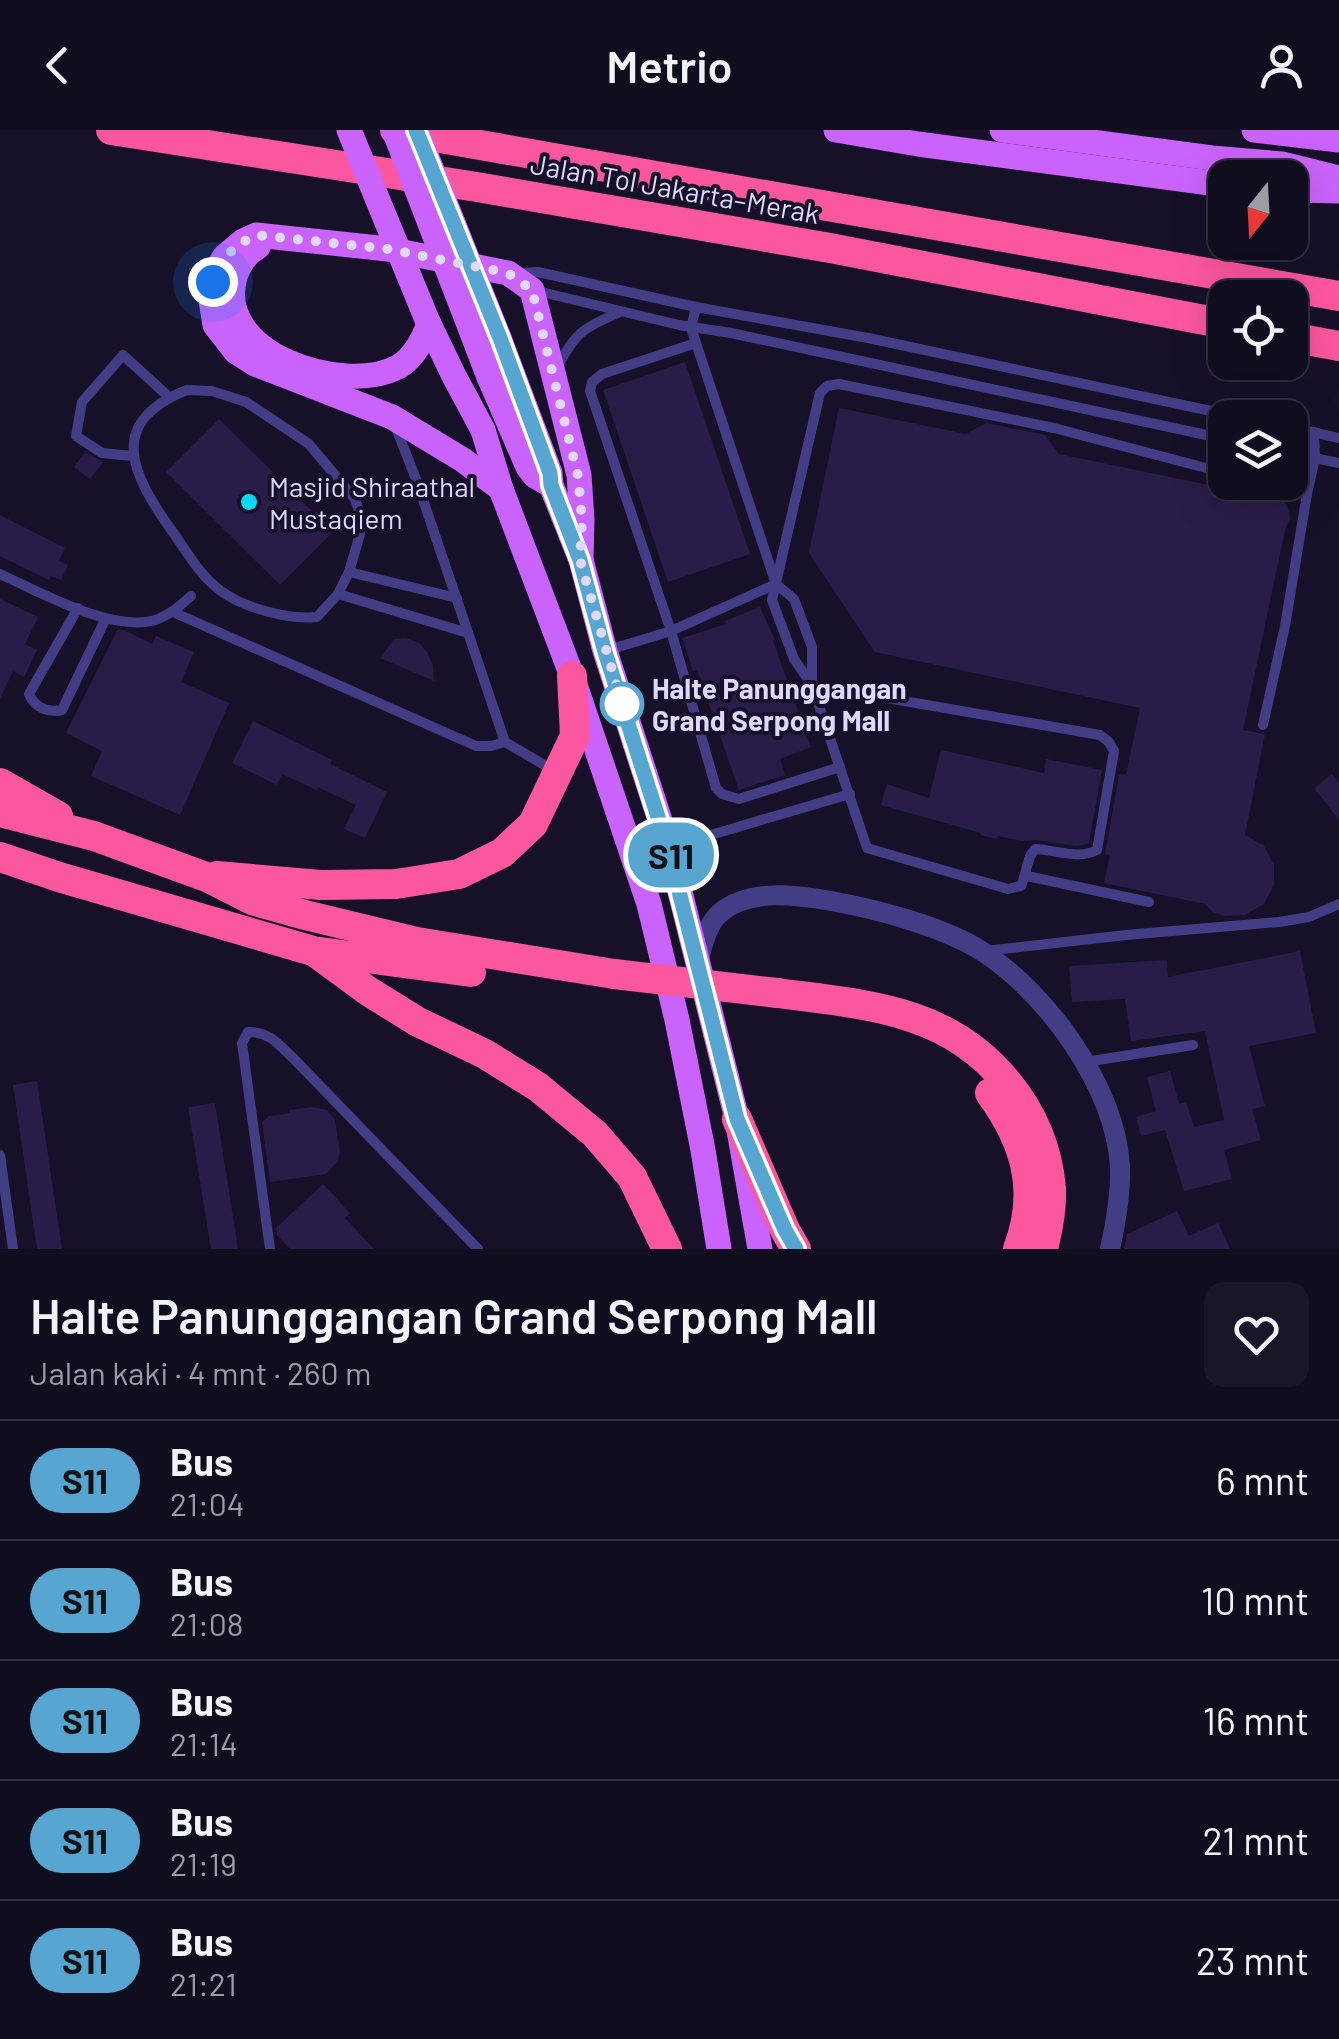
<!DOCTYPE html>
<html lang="id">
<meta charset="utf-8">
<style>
:root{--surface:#100d1f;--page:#191628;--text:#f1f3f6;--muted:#9c9ca4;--line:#302d3d}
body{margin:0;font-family:Barlow,sans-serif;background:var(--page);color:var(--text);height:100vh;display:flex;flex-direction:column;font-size:38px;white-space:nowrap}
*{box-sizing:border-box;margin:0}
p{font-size:32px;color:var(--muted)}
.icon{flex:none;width:55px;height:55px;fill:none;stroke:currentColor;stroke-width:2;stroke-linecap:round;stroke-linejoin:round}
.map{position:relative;height:1119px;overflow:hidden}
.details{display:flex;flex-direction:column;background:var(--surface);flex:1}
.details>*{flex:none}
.badge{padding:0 20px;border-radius:32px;font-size:35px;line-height:65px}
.needle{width:65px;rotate:198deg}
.buttons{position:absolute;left:1208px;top:30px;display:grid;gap:20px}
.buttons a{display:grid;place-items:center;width:100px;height:100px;border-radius:20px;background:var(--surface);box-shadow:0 10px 40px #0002,0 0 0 2px var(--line);font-size:50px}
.you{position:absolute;width:50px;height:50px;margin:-25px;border:8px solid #fff;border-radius:50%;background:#1a73e8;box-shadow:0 0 0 15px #1a73e833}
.map>.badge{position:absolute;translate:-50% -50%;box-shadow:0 0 0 5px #fff}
.round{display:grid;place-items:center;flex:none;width:105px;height:105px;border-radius:20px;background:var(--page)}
.overview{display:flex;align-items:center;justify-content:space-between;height:170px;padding:0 30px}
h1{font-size:48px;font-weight:600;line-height:75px}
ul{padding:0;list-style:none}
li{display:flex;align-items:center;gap:30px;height:120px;padding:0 30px;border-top:2px solid var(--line)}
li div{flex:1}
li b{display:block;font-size:38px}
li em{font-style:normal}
li .badge{min-width:110px;font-weight:700;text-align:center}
header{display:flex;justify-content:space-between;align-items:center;height:130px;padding:0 30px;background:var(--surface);font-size:45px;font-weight:600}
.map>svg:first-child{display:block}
.building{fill:#281d49}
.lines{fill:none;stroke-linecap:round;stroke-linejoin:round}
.service{stroke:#433d86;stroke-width:10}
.minor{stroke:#433d86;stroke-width:20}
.primary{stroke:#ca63fb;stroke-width:25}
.motorway{stroke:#fb579e;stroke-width:30}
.primary-bridge{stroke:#ca63fb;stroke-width:25}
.motorway-bridge{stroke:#fb579e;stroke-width:30}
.line-casing{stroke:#fff;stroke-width:22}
.line{stroke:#57a6d2;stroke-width:15}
.walk{stroke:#dfd9fe;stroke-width:10;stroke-dasharray:0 18}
.poi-dot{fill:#0ad6f9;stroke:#161129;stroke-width:4}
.stop-dot{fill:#fff;stroke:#57a6d2;stroke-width:5}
.labels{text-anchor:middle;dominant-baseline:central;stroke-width:8;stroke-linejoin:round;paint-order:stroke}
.street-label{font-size:28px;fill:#dfd9fe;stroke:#161129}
.poi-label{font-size:28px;fill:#dfd9fe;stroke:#161129;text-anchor:start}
.stop-label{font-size:28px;font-weight:bold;fill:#dfd9fe;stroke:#161129;text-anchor:start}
</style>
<header><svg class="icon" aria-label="back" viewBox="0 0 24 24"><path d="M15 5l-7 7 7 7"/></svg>Metrio<svg class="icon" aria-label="person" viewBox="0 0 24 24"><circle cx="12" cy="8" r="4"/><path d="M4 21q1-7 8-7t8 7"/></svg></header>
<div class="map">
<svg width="1339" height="1119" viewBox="0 0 1339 1119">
<rect width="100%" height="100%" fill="#161129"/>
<g class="building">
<polygon points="685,232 750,424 668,452 603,260"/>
<polygon points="839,278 966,304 986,293 1045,305 1059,324 1257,365 1271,363 1283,370 1289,381 1290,388 1285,400 1243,600 1265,604 1245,705 1264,716 1274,735 1274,755 1264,774 1245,785 1224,786 1213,782 1205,774 1104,753 1110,725 1105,724 1119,644 1126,645 1140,578 875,522 809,423"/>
<polygon points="219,289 333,402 280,455 166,342"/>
<polygon points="85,322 103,332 90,349 74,337"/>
<polygon points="0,385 65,418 59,431 68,435 61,450 51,446 49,450 0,426"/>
<polygon points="0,469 38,487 25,514 37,520 24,547 13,541 0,569"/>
<polygon points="760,477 775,510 773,511 811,617 780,629 785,645 739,660 697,540 693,541 682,508 726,494 725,491"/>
<polygon points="118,499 124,500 152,514 156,506 194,522 181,552 229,573 180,685 91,646 102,621 66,603"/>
<polygon points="406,508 419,513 427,522 433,535 434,551 380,528 394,509"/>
<polygon points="253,591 332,630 330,634 387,662 365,708 344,699 356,675 318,657 317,660 282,644 277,655 232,633"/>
<polygon points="941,620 1044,643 1046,629 1102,640 1089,714 1075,716 1036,710 1023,711 998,706 997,709 980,705 981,703 881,675 887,654 929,668"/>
<polygon points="1332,644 1339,653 1339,690 1314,658"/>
<polygon points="1300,821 1316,903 1249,916 1265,976 1252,979 1261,1010 1224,1020 1232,1049 1184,1061 1165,1000 1141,1006 1136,987 1156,981 1147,947 1170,941 1179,974 1186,972 1194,997 1224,990 1205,901 1131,911 1125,869 1072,872 1069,836 1167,830 1168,847"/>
<polygon points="37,951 62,1119 37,1119 13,955"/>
<polygon points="215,973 238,1119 211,1119 188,977"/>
<polygon points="312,977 327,980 335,990 340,1022 337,1032 326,1044 270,1052 262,992 269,986 290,983 289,980"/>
<polygon points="323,1054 350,1083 345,1088 374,1119 290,1119 277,1105 276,1098"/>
<polygon points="1177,1081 1189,1106 1218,1093 1230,1119 1124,1119 1127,1104"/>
</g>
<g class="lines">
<g class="service">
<polyline points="520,143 538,142 696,177 868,208 1244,288"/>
<polyline points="537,161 679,195 731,203 1225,309"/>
<polyline points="696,177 691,198 776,454 794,469 812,517 812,554"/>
<polyline points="696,213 602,244 592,252 590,261 671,501 716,658 722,664 739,669 840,637"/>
<path d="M556,240C574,204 582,198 618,183"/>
<path d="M187,260L212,261L246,272L309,314L355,369L361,386L360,404L349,442L338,464L317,487C289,490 244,478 221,461C200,446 187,422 172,401C133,346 104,293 187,260Z"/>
<polyline points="394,293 416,349 505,612 553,640"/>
<polyline points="1290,297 1339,308"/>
<polyline points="1290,323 1339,333"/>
<polyline points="132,326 102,323 76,306 82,272 123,225 169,267"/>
<polyline points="1263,352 1307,364 1315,328 1314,302"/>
<polyline points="349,442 457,468"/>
<path d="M0,444C40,462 115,505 158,489C171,484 181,475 191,466"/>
<polyline points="338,464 468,503"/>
<path d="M78,478L29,564C35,578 48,583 62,580L105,490"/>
<polyline points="173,482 476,616 491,616 505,612"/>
<polyline points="605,521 671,501 776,454"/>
<path d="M812,555L1100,605L1109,612L1114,621L1097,720C1079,730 1056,720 1035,719C1026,728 1027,744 1021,756L1008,759L867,718L812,555L794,529L772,470L820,263L827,256L839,254L1054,298L1225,343"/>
<polyline points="1263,595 1285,496 1307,364"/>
<polyline points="670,717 850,664"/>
<polyline points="1027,746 1149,772"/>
<polyline points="985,821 1126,805 1279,792 1309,787 1339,774"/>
<polyline points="1085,932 1193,915"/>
<polyline points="0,1025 13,1119"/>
<path d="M270,1119L242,913L248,902C269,901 280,916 294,929L478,1119"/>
</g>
<path class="minor" d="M698,831C703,815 707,794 720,783C749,758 797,765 831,771C876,779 945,797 983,822C1048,864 1114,956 1120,1035C1121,1063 1116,1092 1110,1119"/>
<g class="primary">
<polyline points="836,0 918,14 1225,55"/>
<polyline points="1002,0 1212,28 1282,34 1339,48"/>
<polyline points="1254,0 1339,10"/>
<polyline points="1290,60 1339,61"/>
<path d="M258,117C246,123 239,135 235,147C213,224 343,266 398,237C414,228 423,210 429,194"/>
<polyline points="428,192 454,246 483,300 501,359 572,546 649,774 677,890 703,1020 719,1119"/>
<polyline points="499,208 550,343 551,355 581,430 605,521 669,718 737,989 760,1119"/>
<polyline points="489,247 528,337 535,346 551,355"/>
<polyline points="501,359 463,330 392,287 255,234 236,222 215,195 210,164 217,139 225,126 243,111 256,105 388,119 508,143 532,160 579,345 582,390 581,430"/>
</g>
<g class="motorway">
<polyline points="111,0 477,57 830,118 1225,194"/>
<polyline points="395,0 1339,166"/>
<polyline points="1290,207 1339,216"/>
<polyline points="0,653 58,686"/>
<polyline points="0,682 94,706 209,748 252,770 305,785 417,812 614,844"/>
<polyline points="0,727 59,747 313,821 471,842"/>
<polyline points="217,746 321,755 396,754 459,744 502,723 533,694 575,606 572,546"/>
<polyline points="315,822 368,861 418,892 485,924 538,957 595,1004 632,1047 667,1119"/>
<path d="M777,863C822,869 870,873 914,888C988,913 1044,979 1051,1058C1052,1079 1048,1099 1043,1119"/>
<path d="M990,963C1026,1012 1040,1061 1018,1119"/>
<polyline points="737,989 785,1100 796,1119"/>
</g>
<g class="primary-bridge">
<polyline points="349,0 428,192"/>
<polyline points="394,0 489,247"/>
<polyline points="416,0 499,208"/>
</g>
<polyline class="motorway-bridge" points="614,844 777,863"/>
</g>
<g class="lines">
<defs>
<polyline id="line" points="416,0 500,208 550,343 551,355 580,430 605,522 668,718 737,989 785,1100 796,1119"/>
</defs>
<use href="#line" class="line-casing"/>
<use href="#line" class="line"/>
<path class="walk" d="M213,152C219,129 235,115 256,105L388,119L508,143L532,160L578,346L582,390L580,430L622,574"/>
</g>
<circle class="poi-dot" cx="249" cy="372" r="10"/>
<circle class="stop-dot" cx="622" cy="574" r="20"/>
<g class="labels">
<g class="street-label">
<text transform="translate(675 58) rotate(10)">Jalan Tol Jakarta–Merak</text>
</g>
<g class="poi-label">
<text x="269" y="356">Masjid Shiraathal<tspan x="269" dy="32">Mustaqiem</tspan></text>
</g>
<g class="stop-label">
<text x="652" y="558">Halte Panunggangan<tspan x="652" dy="32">Grand Serpong Mall</tspan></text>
</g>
</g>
</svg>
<div class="buttons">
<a><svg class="needle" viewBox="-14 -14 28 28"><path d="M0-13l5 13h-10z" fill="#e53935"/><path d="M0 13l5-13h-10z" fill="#9c9ca4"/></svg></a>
<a><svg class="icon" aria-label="locate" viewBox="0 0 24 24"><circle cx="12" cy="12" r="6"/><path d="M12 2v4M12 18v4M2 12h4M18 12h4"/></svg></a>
<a><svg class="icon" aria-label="layers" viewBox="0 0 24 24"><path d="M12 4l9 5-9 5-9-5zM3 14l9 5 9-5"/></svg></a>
</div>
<div class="you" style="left:213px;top:152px"></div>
<b class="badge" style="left:671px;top:725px;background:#57a6d2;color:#111">S11</b>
</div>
<section class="details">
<div class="overview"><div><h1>Halte Panunggangan Grand Serpong Mall</h1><p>Jalan kaki · 4 mnt · 260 m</p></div><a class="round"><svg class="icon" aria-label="heart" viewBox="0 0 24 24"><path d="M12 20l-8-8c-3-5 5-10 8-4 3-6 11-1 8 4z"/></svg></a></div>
<ul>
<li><span class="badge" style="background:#57a6d2;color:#111">S11</span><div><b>Bus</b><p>21:04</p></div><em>6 mnt</em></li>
<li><span class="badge" style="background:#57a6d2;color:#111">S11</span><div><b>Bus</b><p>21:08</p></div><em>10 mnt</em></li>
<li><span class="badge" style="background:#57a6d2;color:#111">S11</span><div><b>Bus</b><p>21:14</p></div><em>16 mnt</em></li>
<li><span class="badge" style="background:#57a6d2;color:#111">S11</span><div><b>Bus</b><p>21:19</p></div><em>21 mnt</em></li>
<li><span class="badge" style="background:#57a6d2;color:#111">S11</span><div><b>Bus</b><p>21:21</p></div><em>23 mnt</em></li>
</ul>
</section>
